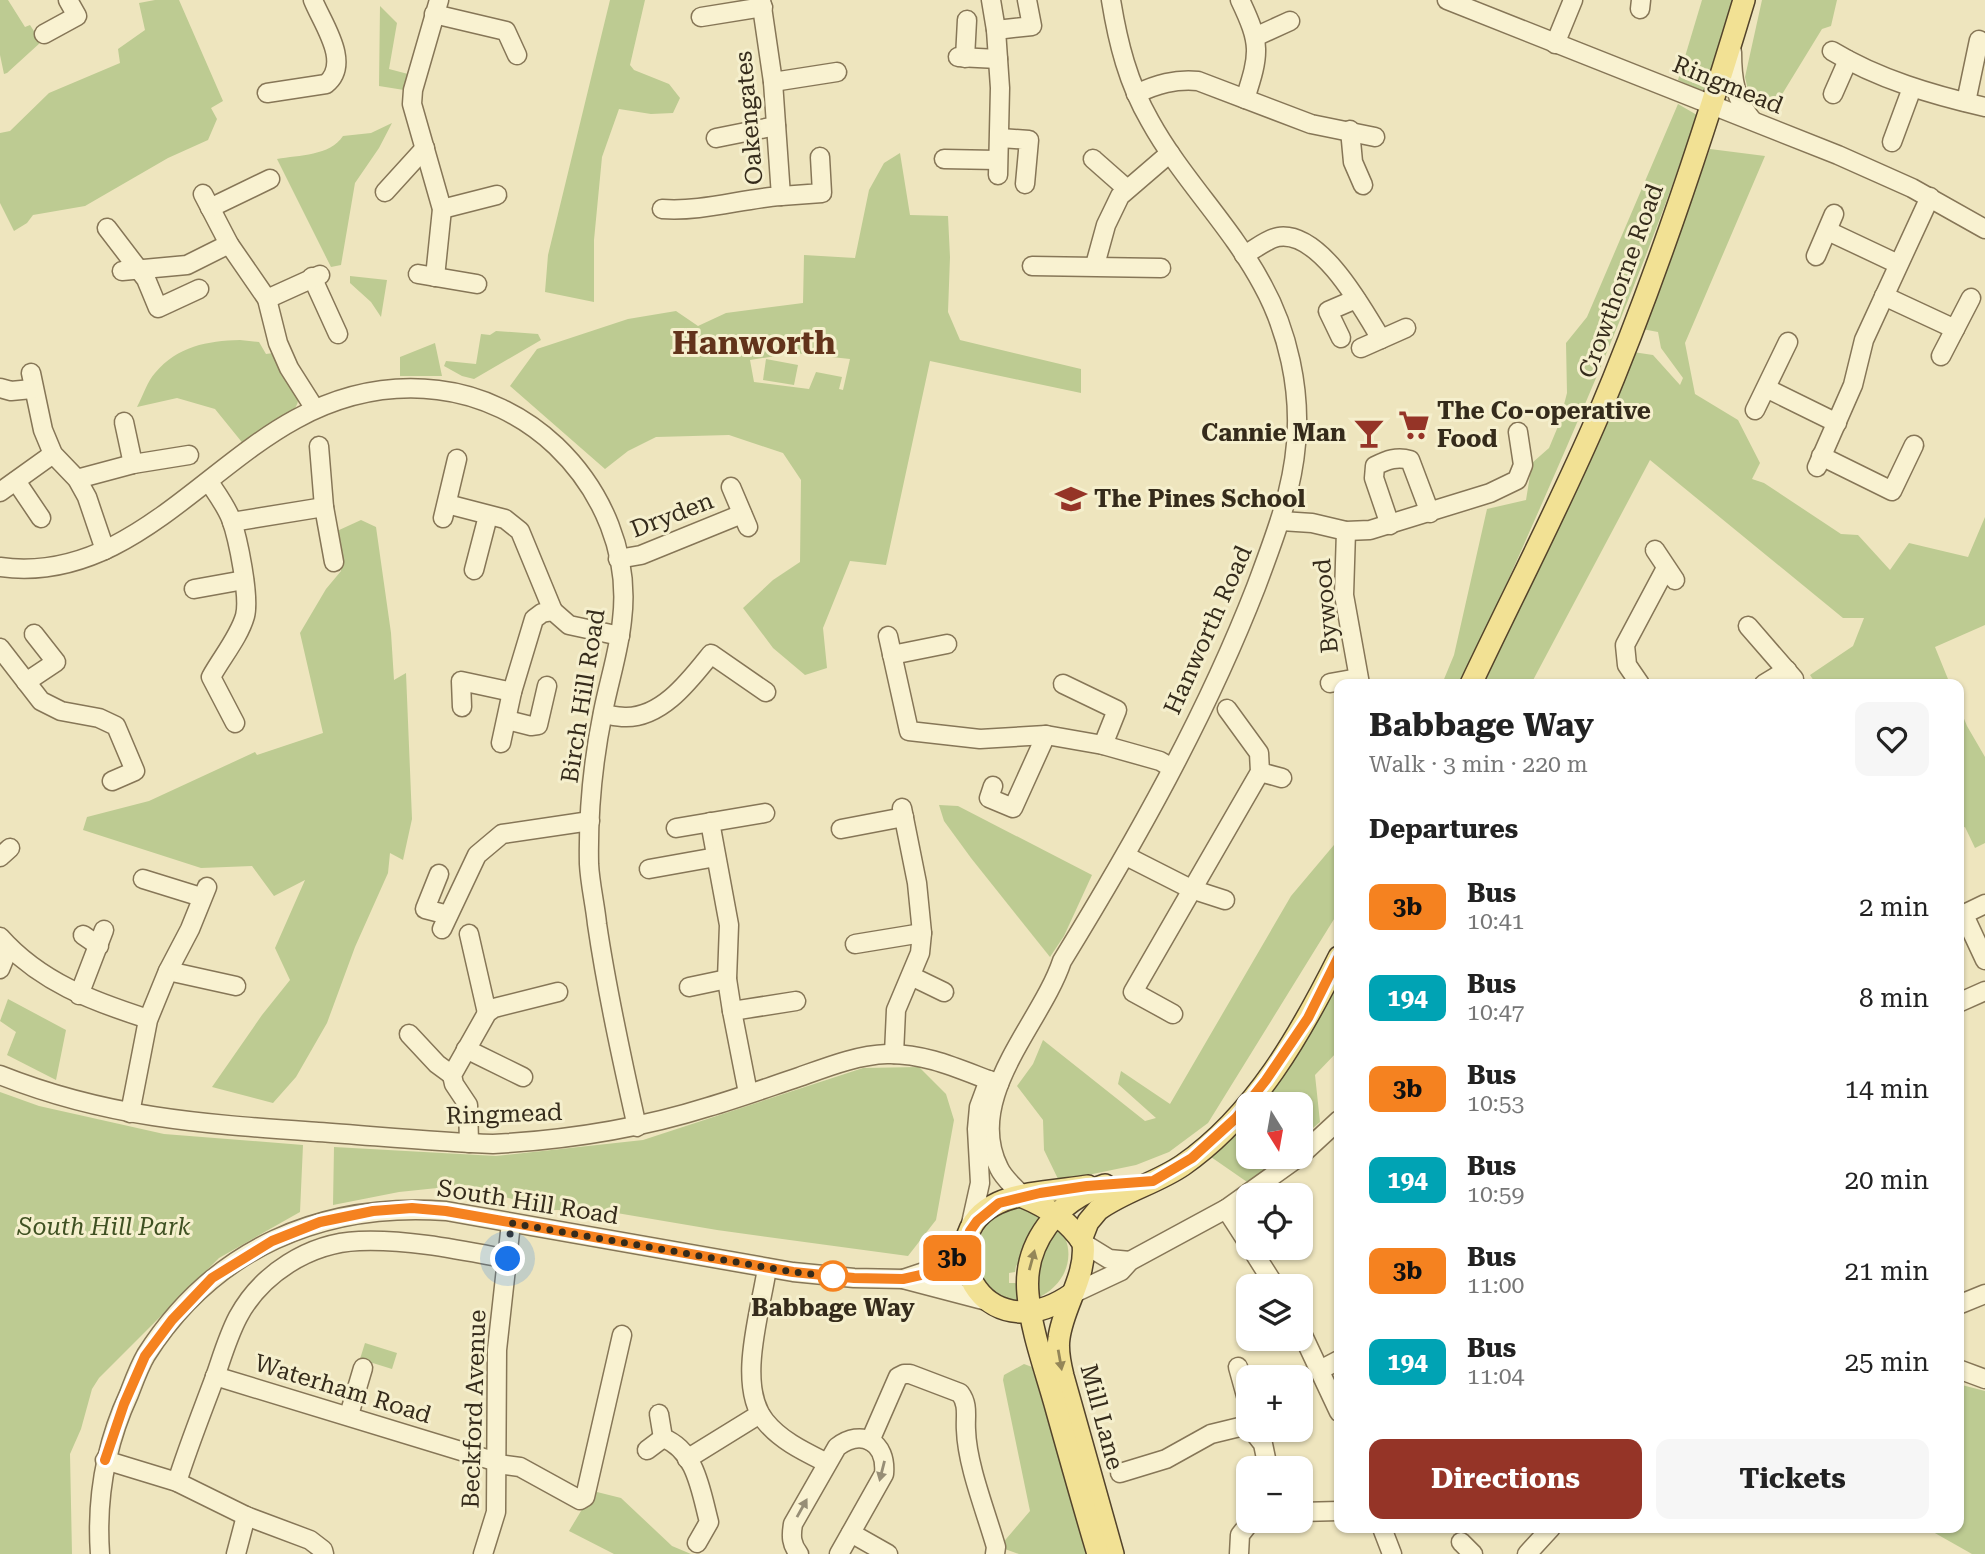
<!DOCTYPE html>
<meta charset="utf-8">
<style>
:root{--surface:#fff;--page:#f6f6f6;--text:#222;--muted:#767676;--accent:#953427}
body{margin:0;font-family:"Roboto Serif",serif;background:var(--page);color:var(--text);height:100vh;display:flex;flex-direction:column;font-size:26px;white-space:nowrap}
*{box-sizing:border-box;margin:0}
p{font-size:23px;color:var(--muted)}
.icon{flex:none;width:38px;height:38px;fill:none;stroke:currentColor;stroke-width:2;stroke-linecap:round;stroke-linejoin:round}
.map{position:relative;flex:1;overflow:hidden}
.details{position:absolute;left:1334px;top:679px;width:630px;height:854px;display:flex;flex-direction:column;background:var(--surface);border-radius:14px;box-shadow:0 2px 5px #0004}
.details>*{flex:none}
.badge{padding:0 14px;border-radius:10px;font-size:24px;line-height:46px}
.needle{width:46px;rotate:169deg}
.fabs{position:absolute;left:1236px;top:1092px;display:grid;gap:14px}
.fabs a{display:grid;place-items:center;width:77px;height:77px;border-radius:14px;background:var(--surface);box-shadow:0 2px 5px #0004;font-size:35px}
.you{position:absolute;width:35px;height:35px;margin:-18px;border:5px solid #fff;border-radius:50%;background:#1a73e8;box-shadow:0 0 0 10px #1a73e833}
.map>.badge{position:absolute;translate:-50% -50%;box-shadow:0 0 0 4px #fff}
h2{padding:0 35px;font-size:26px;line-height:63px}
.round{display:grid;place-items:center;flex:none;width:74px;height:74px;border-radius:14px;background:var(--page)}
.overview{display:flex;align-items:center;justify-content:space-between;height:119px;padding:0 35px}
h1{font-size:33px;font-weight:700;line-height:52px}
.action{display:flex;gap:14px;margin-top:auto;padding:14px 35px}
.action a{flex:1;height:80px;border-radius:14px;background:var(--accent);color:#fff;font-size:28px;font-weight:700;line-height:80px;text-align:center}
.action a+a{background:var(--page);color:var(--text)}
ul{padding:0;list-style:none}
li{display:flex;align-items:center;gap:21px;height:91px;padding:0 35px}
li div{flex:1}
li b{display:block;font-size:26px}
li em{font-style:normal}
li .badge{min-width:77px;font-weight:700;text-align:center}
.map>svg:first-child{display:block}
.green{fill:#bdcb92;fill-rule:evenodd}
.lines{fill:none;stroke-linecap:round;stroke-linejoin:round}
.minor-casing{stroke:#867657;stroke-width:21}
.major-casing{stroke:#53432b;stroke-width:24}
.minor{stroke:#f9f2d1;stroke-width:18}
.major{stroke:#f2e194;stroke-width:21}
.oneway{fill:#948658}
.oneway2{fill:#978e76}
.line-casing{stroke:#fff;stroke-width:16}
.line{stroke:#f58220;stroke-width:10}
.walk{stroke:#352b1b;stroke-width:7;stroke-dasharray:0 12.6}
.stop-dot{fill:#fff;stroke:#f58220;stroke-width:3.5}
.labels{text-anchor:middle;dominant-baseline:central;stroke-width:6;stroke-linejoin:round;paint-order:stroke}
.street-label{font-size:24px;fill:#352b1b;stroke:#f5efcd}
.poi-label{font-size:24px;font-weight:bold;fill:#352b1b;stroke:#f5efcd;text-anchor:start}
.park-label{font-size:24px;font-style:italic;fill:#3f5122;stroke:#f5efcd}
.stop-label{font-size:24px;font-weight:bold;fill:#352b1b;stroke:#f5efcd}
.district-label{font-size:32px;font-weight:bold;fill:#62331b;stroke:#f5efcd}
</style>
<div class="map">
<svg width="1985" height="1554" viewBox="0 0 1985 1554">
<rect width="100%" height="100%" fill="#eee5be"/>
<g class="green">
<polygon points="0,0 8,0 25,27 30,25 41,42 7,73 4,74 0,55"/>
<polygon points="155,0 179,0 223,101 211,108 217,119 208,140 168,158 85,206 33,215 27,223 14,231 0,203 0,133 10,131 49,93 120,63 118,49 145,30 139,3"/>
<polygon points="610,0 645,0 630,65 634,70 669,84 680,98 673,113 651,114 619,109 602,157 594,240 594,302 545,292 548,255"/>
<polygon points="1702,0 1739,0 1710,95 1678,80"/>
<polygon points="1762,0 1837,0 1831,26 1822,29 1781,96 1750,99 1745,77"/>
<polygon points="380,6 397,23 389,69 408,74 404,90 379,86"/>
<path d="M1678,104L1697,115C1631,310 1545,496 1462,684H1442L1454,655L1487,509L1526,500L1532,463L1549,448L1559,424L1567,393L1566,343L1587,317Z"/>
<path d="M392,123L379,148L355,183L341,265L331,267L277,159C299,155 330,156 343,136L371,133Z"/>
<polygon points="1710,149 1765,156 1685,343 1695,394 1738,420 1760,463 1752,479 1764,483 1841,534 1858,535 1890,570 1909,543 1968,557 1985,517 1985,625 1935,647 1950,684 1816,684 1810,675 1853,646 1864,618 1843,618 1650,460 1531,684 1484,684 1633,352 1653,355 1680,385 1683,378 1661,348 1658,332 1642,329"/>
<path d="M900,153L910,215L948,216L950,257L948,312L960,340L1081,369V393L930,361L886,565L850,561L823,628L827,668L805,675L773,648L743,608L773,580L800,562L801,480L783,453L729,435L656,437L628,451L605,469L510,386L537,349L628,319L676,311L698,326L726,313L803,303L804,255L855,258L869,190L884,163ZM795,353L850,359L843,390L839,389L842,377L816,372L809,389L754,382L750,360Z"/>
<polygon points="350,276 387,280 381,317 371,302 350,283"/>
<polygon points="496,331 538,334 541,340 474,379 462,376 444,366 446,361 476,364 481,334 490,335"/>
<path d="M240,340L259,342L266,354L273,353L298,401C295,418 260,436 245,446L215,409L177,398L137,407C143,396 147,382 155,373C178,346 207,341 240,340Z"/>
<polygon points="435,343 442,376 400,376 400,357"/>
<polygon points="766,359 798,365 794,385 763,380"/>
<polygon points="361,520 376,527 391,633 394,680 406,673 412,819 403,860 390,853 388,873 355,947 327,1023 296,1077 273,1103 212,1087 262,1015 290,980 275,948 305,880 274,896 252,866 201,868 83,830 87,817 149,801 255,752 257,755 323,733 300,633 326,589 341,571 337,531"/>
<polygon points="1958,704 1967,726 1985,757 1985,843 1975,848 1965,827 1958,829"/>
<polygon points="939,805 958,806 1092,875 1064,936 1050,957 971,858 944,821"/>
<polygon points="1339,839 1339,911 1208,1123 1169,1152 1136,1165 1059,1181 1044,1150 1043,1120 1017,1086 1033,1064 1043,1040 1145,1121 1156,1118 1118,1084 1121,1071 1170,1104 1291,896"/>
<polygon points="1339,978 1339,1050 1315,1075 1320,1122 1300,1139 1300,1104 1263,1104"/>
<polygon points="8,999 66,1030 56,1080 7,1055 16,1032 0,1021"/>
<polygon points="919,1067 946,1094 954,1120 936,1220 908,1256 717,1230 599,1210 548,1210 466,1185 399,1192 333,1205 334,1147 496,1156 643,1140 863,1068"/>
<polygon points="0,1092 39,1106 164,1134 303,1145 300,1212 219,1258 99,1378 92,1389 81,1429 70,1454 72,1554 0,1554"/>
<polygon points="1248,1120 1248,1157 1281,1157 1250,1184 1211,1157"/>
<path d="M1014,1208H1023L1046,1215L1024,1258L1016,1266L1015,1272L1009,1273V1283H1015L1021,1288V1302C965,1298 960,1224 1014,1208Z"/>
<path d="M1057,1225C1080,1252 1066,1287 1035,1299L1040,1255Z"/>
<polygon points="365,1343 397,1353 392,1369 360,1359"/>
<polygon points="1024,1364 1032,1367 1087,1554 1019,1554 1002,1548 1001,1545 1030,1511 1003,1380 1004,1375"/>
<polygon points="1958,1384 1985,1391 1985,1554 1972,1554 1926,1528 1958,1528"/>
<polygon points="593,1491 621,1498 672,1546 691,1554 614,1554 569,1531"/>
</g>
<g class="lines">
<defs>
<g id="minor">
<polyline points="991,0 996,30 1000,88 998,175"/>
<path d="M1240,0C1261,44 1260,53 1245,99"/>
<polyline points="1447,0 1838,155 1912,188 1985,229"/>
<polyline points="1640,9 1641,0"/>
<polyline points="434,14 506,31 517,55"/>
<polyline points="701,17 763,7"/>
<polyline points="996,30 1032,26 1027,0"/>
<polyline points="44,34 77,16 68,0"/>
<polyline points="1255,37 1290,21"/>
<polyline points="1555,44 1573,0"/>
<path d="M1832,51C1878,79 1933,95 1985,107"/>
<path d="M1732,52C1732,79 1735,99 1752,120"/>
<polyline points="958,57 998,59"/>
<polyline points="965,58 967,20"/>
<polyline points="773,82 837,72"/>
<path d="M267,93L326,84C352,63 322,23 313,0"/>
<path d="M1136,94C1157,84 1175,79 1198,81L1311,124L1375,137"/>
<polyline points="1833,94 1848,60"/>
<polyline points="1966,102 1979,40"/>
<polyline points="1350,130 1353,162 1363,185"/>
<polyline points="716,138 776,126"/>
<polyline points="1000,138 1029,140 1025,184"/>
<polyline points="1892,142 1912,88"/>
<polyline points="944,159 997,160"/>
<polyline points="1093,159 1127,189"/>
<polyline points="385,192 425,148"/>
<polyline points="203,194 229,244 267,299 278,343 289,368 315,409"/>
<polyline points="781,196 822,193 820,157"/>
<polyline points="210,208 270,179"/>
<polyline points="442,209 497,195"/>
<path d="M662,209C702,212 741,199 781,196L773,82L761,0"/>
<polyline points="107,228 146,279 158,308 199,289"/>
<polyline points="1828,231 1898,264"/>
<path d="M1244,255C1254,250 1267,239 1278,237C1320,230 1363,309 1381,339"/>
<polyline points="1816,256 1834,214"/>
<polyline points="1095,265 1106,225 1120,196 1170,153"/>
<polyline points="1032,266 1161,268"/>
<polyline points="122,271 187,265 229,244"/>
<polyline points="418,274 477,284"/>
<polyline points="312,277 338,334"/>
<polyline points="435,277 442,209 412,104 413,90 439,0"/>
<polyline points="1884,296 1955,329"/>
<polyline points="267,299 320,275"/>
<polyline points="1341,338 1328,311 1356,299"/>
<polyline points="1361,348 1406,328"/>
<polyline points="1941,356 1971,298"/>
<polyline points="31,373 43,430 53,454 77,479 87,497 105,550"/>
<polyline points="0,388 11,391 32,389"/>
<polyline points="1768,389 1837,423"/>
<polyline points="1755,410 1788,342"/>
<polyline points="124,422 133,464"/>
<polyline points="319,446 324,507 334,562"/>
<polyline points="1821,456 1892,491 1914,445"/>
<polyline points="1817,467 1853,385 1864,340 1930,197"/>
<polyline points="77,479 133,464 189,455"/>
<polyline points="16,481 41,518"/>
<path d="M209,482C217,494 226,506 231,519C238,538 250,597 245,616C239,637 222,657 211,677L235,723"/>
<polyline points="731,487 748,527"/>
<polyline points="0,492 53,454"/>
<polyline points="447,504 505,519 520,531 553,611"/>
<polyline points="443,518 457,459"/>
<polyline points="1281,521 1312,523 1346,531 1370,530 1490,493 1517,480 1523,465 1518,432"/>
<polyline points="232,522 324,507"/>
<path d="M1390,525L1374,478L1375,466C1387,460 1397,456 1410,460L1430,513"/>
<polyline points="1346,531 1344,595 1360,684"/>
<polyline points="1655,550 1675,580"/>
<polyline points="618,559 641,555 742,514"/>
<path d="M0,567C122,584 200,471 296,419C340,395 388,384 438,390C482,395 524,416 556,446C603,491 630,555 622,620C619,651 609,681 603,712C593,761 588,814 589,864C590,884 595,904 597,924C607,992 622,1060 637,1127"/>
<polyline points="474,570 488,516"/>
<polyline points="194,589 244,580"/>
<polyline points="1748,626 1794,679"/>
<polyline points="888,636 909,731 980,739 1046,735 1103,745 1160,761 1172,768"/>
<polyline points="0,648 41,701 61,711 99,718 116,726 135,771 112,781"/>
<polyline points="892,655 947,644"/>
<polyline points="26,682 56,662 34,634"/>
<polyline points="1330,683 1358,678"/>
<polyline points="1063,684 1117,710 1103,745"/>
<polyline points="1640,684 1627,665 1625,645 1666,568"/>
<polyline points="1764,684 1787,670"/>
<polyline points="462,707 461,681 512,692"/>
<path d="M603,714C610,715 617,717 625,717C662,718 690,680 711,654L766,692"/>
<polyline points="507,720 531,726 538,725 547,686"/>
<polyline points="501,743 512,692 534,619 542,613 553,611 569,625 620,636"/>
<polyline points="1260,772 1282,778"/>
<polyline points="993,786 989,798 1013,808 1046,735"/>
<polyline points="710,822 729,925 727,979 732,1011 748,1093"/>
<polyline points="676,828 765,813"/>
<polyline points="841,829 904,817"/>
<polyline points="1126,856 1191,889 1225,900"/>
<polyline points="0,857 10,848"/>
<polyline points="649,869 716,857"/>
<polyline points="439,874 425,909 448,915"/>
<polyline points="143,879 201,897"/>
<polyline points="1964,915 1985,960"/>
<polyline points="1958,917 1985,904"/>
<polyline points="442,929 477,855 502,834 590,821"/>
<polyline points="469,934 487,1013"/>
<polyline points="83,935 99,946"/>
<path d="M0,937C40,982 92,1001 148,1019"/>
<polyline points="855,944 922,933"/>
<polyline points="0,969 9,947"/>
<polyline points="168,971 236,986"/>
<polyline points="911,976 944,992"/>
<polyline points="689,987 727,979"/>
<polyline points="79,995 104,930"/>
<polyline points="1958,1003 1985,991"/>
<polyline points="732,1011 796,1001"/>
<polyline points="1173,1014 1133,992 1260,772 1259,753 1227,709"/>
<polyline points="409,1034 437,1064 452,1075"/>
<polyline points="466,1049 523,1077"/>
<polyline points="894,1054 896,1010 920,953 922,933 917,883 902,808"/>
<path d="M0,1075C108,1118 204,1124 318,1132C376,1136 435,1142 493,1144C566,1140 638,1129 708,1107C739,1098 769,1087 799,1077C827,1067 857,1055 887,1054C927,1053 963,1071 999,1084"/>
<polyline points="130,1113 148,1020 168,971 190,929 207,887"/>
<polyline points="469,1143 468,1105 454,1084 452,1075 487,1013 494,1008 558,992"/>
<polyline points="1300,1156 1339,1120"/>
<path d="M1023,1197C1015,1187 1004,1179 999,1168C963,1097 1041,1024 1062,961C1135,842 1205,718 1256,587C1273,541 1292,494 1296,444C1301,390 1288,331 1262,284C1231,226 1182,179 1150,121C1128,83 1118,43 1111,0"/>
<polyline points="1226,1209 1248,1243"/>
<polyline points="970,1228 980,1183 977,1129 979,1107 989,1080"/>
<polyline points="1083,1243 1109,1259 1130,1261"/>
<polyline points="1251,1248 1275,1286"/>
<path d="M767,1268C761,1310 736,1385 765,1421C781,1441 805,1452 827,1463"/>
<polyline points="903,1279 942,1266 965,1247"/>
<polyline points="1072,1294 1121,1271 1130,1261 1226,1209 1299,1157"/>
<polyline points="1958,1305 1985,1294"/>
<polyline points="1300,1329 1339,1412"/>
<polyline points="1238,1367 1248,1403"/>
<polyline points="1958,1369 1985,1379"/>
<polyline points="1320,1370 1339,1360"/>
<polyline points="215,1376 497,1462"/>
<polyline points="659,1414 663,1438"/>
<polyline points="349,1415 363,1368"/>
<polyline points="1252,1430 1263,1444 1268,1468"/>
<path d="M663,1438C696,1450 701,1492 709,1522L697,1543"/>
<path d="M870,1441L898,1377L904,1374H910L960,1393C969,1405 965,1417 966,1430C967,1465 986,1512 996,1547L995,1554"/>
<polyline points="647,1450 663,1438"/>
<polyline points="687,1459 760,1414"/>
<polyline points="105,1460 177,1482 246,1516 310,1540 323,1550 324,1554"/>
<polyline points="497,1464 520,1467 580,1500 585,1497 622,1335"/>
<polyline points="1120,1473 1166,1459 1211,1434 1248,1425"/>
<path d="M177,1482C188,1447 202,1412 215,1377C222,1357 228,1336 238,1317C261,1274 309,1243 359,1241C408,1239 460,1250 508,1259"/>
<polyline points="1300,1512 1339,1511"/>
<polyline points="1382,1528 1392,1554"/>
<polyline points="851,1533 888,1554"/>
<polyline points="1461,1542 1473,1554"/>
<path d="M100,1554C96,1497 105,1446 129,1394C134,1381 139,1367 146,1355C214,1248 322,1202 446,1211L793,1272L854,1278L903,1279L987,1301"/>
<polyline points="236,1554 246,1516"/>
<polyline points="483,1554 496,1512 497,1350 511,1223"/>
<path d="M799,1554C791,1544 791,1536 793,1524L837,1447C862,1428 887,1442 884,1474L839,1554"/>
<polyline points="1239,1554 1240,1535 1251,1521"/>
<polyline points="1527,1554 1551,1528"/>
</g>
<g id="major">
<path d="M1471,684C1513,595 1559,507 1598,416C1655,281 1702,140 1744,0"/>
<path d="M1023,1197C1047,1207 1069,1221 1083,1243C1087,1276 1063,1306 1059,1338C1057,1351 1060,1364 1063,1376L1113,1554"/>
<path d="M1081,1240L1088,1222L1098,1210C1124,1191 1157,1183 1183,1165C1255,1115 1301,1033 1339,957"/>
<path d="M1072,1294C981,1357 926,1236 998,1203C1021,1192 1062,1190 1088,1186"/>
<path d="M1098,1554C1083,1504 1069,1454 1055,1404C1045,1368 1031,1331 1028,1294C1023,1243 1058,1200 1105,1185"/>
</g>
</defs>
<use href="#minor" class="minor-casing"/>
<use href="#major" class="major-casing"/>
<use href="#minor" class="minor"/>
<use href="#major" class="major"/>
</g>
<defs><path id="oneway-solid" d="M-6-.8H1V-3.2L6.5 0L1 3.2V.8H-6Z" transform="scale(1.75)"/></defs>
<g class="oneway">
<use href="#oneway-solid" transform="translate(1032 1260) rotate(-75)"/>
<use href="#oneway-solid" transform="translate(1060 1360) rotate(80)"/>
</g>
<g class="oneway2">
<use href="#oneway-solid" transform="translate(882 1471) rotate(104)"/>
<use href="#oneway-solid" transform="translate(802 1508) rotate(-61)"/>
</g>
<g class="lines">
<defs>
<polyline id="line" points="105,1460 124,1404 145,1356 172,1320 212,1278 272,1241 320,1222 373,1211 412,1208 446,1211 793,1272 854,1278 903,1279 925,1274 942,1266 965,1247 970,1231 977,1221 999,1203 1040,1193 1087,1186 1153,1181 1192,1158 1236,1118 1266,1080 1308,1018 1339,956"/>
</defs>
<use href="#line" class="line-casing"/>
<use href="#line" class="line"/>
<polyline class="walk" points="508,1259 511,1223 793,1272 837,1277 833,1276"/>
</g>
<defs>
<symbol id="supermarket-bare" viewBox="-9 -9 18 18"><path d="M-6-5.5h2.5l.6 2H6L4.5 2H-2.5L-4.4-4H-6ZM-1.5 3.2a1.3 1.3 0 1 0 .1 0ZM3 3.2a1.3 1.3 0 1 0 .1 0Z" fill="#953427" stroke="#f5efcd" stroke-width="2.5" paint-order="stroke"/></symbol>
<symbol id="bar-bare" viewBox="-9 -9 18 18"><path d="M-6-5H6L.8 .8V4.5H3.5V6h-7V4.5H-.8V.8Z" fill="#953427" stroke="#f5efcd" stroke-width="2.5" paint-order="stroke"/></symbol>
<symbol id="school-bare" viewBox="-9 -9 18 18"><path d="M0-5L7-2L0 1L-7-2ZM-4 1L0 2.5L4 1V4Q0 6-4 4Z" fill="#953427" stroke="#f5efcd" stroke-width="2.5" paint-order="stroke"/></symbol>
</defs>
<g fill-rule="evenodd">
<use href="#supermarket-bare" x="1392" y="403" width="44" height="44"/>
<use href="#bar-bare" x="1347" y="411" width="44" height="44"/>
<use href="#school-bare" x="1049" y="477" width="44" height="44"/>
</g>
<circle class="stop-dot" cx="833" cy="1276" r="14"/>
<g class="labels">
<g class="street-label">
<text transform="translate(1728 85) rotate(22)">Ringmead</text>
<text transform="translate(749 118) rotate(-95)">Oakengates</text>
<text transform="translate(1621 281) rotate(-70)">Crowthorne Road</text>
<text transform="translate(672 515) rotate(-21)">Dryden</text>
<text transform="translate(1326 606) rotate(-95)">Bywood</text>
<text transform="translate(1208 630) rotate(-66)">Hanworth Road</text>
<text transform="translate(583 696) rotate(-81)">Birch Hill Road</text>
<text transform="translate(504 1114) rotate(-2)">Ringmead</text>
<text transform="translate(528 1202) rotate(9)">South Hill Road</text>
<text transform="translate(343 1389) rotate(17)">Waterham Road</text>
<text transform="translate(474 1409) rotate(-88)">Beckford Avenue</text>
<text transform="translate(1102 1417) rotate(75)">Mill Lane</text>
</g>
<g class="poi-label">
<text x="1437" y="411">The Co-operative<tspan x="1437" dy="28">Food</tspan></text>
<text x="1346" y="433" text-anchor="end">Cannie Man</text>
<text x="1094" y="499">The Pines School</text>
</g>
<g class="park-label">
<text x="104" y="1227">South Hill Park</text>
</g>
<g class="stop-label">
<text x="833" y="1308">Babbage Way</text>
</g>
<g class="district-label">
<text x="754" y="343">Hanworth</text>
</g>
</g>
</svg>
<div class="fabs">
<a><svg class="needle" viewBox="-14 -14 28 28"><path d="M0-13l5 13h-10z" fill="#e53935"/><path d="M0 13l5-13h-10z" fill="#767676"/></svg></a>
<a><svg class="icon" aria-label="locate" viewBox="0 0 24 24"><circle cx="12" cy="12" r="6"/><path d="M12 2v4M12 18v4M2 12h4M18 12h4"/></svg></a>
<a><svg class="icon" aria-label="layers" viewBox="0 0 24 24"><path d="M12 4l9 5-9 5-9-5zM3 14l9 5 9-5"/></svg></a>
<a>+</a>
<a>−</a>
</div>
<div class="you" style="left:508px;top:1259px"></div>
<b class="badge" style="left:952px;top:1258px;background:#f58220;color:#111">3b</b>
<section class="details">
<div class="overview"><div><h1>Babbage Way</h1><p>Walk · 3 min · 220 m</p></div><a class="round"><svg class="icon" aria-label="heart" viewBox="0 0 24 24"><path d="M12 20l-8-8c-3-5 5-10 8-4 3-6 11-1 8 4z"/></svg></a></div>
<h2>Departures</h2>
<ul>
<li><span class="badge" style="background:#f58220;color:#111">3b</span><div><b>Bus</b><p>10:41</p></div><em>2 min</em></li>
<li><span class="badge" style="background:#00a3b4;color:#fff">194</span><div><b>Bus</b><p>10:47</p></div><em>8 min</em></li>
<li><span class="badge" style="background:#f58220;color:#111">3b</span><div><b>Bus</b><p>10:53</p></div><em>14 min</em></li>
<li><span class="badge" style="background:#00a3b4;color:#fff">194</span><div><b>Bus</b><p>10:59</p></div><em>20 min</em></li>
<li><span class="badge" style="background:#f58220;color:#111">3b</span><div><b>Bus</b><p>11:00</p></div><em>21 min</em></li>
<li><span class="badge" style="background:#00a3b4;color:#fff">194</span><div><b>Bus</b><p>11:04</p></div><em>25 min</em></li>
</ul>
<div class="action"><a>Directions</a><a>Tickets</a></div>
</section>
</div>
